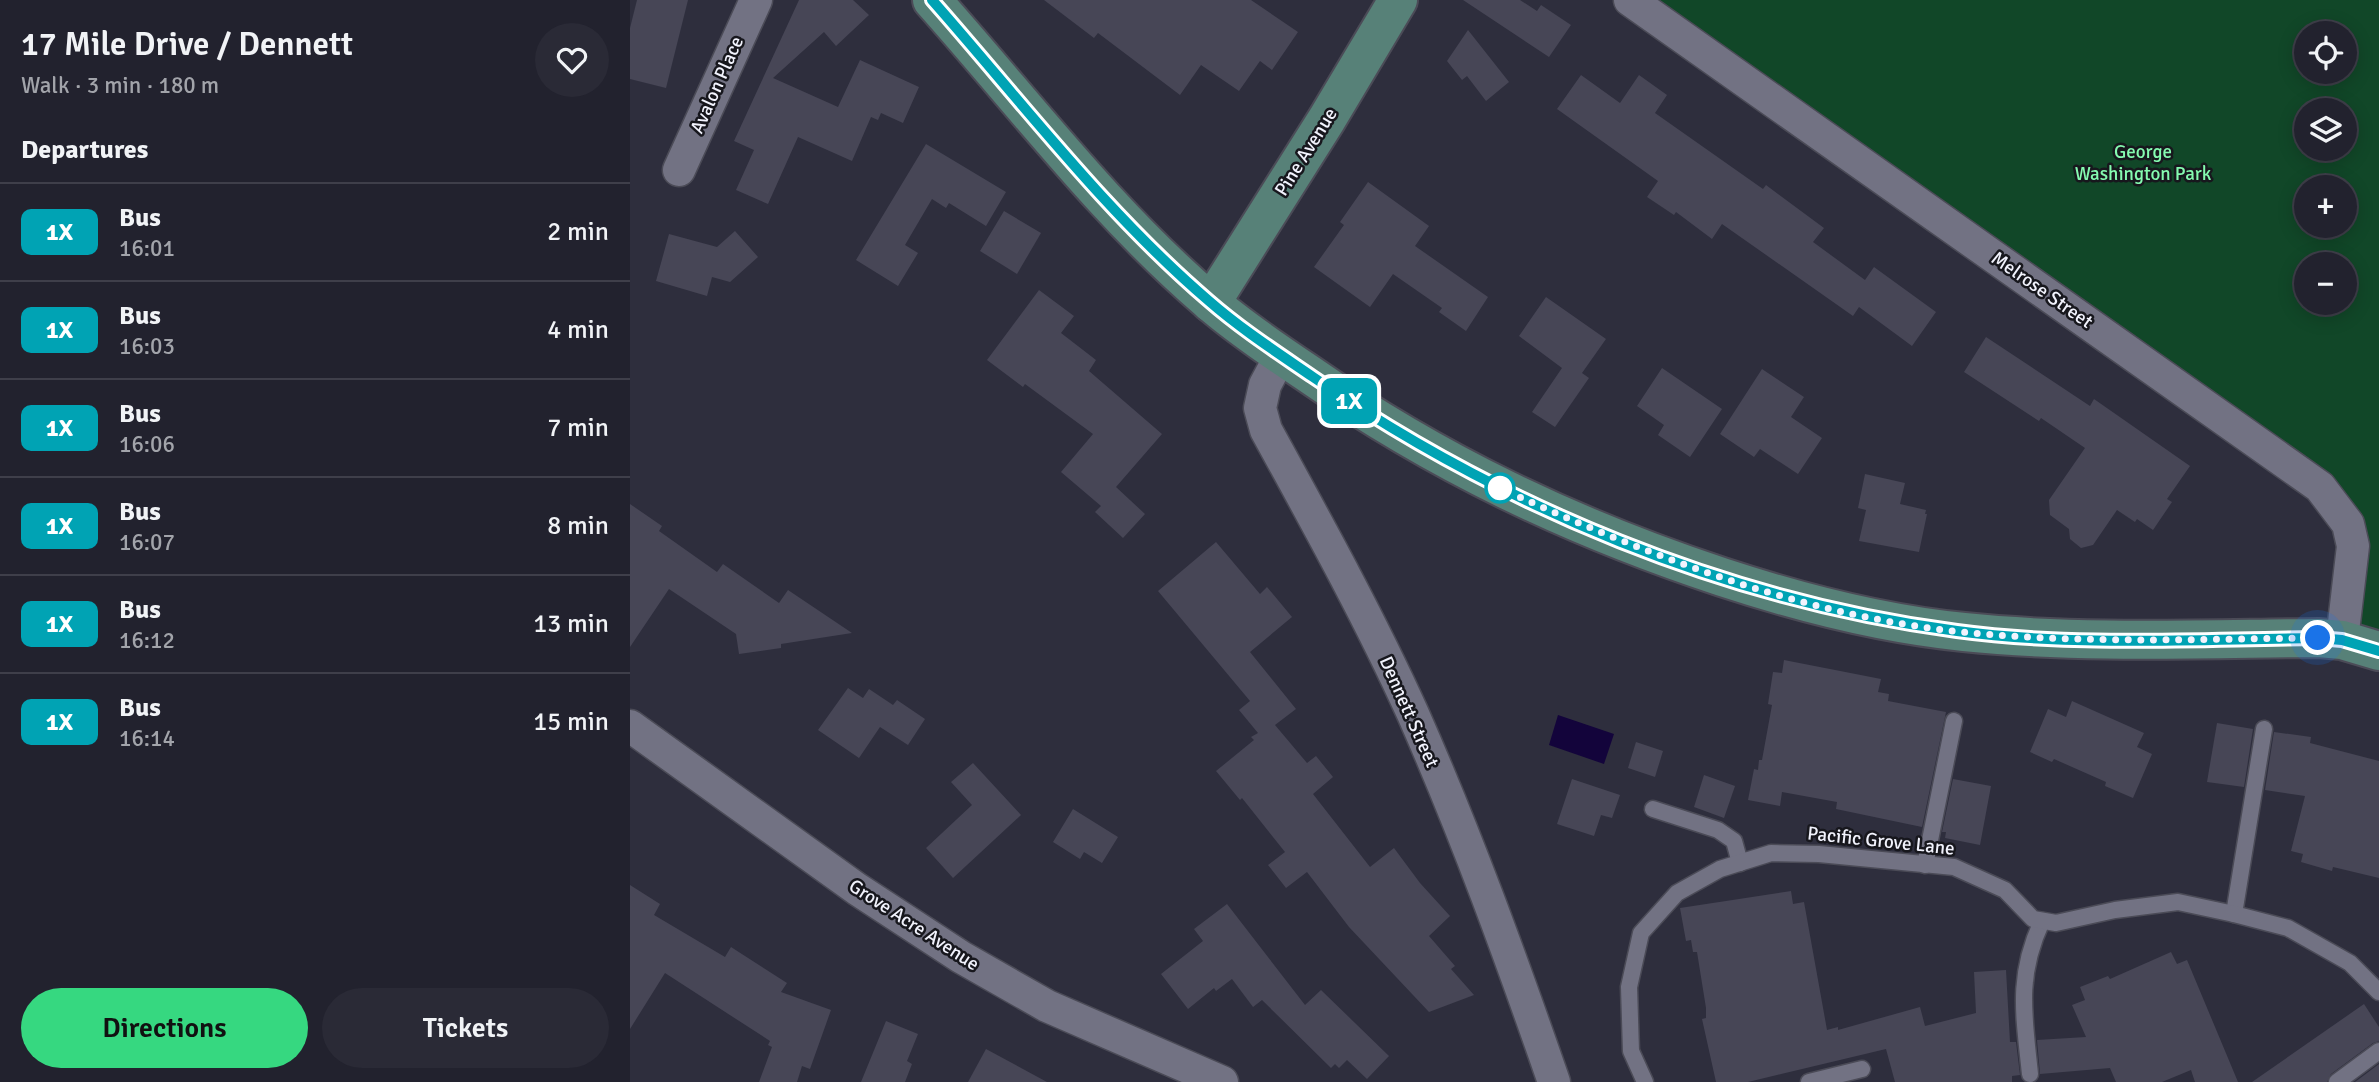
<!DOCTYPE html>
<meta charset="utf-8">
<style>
:root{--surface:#22222e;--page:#2a2a36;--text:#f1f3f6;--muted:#a2a4aa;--line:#3f3f4a;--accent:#36d880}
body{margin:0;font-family:Signika,sans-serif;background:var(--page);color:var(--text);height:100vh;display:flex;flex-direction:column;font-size:26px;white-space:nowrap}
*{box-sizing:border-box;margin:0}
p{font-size:23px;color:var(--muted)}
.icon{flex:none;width:38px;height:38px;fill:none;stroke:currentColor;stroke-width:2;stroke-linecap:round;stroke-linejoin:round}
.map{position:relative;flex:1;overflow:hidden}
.sheet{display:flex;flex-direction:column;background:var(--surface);width:630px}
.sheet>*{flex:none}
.badge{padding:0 14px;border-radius:10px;font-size:24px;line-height:46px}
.buttons{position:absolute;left:1664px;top:21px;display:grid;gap:14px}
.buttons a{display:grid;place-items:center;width:63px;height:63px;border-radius:50%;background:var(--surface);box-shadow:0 4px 18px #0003,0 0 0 2px var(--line);font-size:35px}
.you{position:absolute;width:35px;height:35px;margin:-18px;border:5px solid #fff;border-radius:50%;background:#1a73e8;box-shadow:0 0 0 10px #1a73e833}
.map>.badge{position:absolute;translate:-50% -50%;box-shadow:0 0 0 4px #fff}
h2{padding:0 21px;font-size:26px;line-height:63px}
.round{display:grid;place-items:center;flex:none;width:74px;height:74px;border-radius:37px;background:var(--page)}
.headline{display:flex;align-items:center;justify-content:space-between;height:119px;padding:0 21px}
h1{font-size:33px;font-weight:600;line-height:52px}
.cta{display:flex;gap:14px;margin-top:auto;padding:14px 21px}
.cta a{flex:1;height:80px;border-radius:42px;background:var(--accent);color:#111;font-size:28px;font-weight:600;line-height:80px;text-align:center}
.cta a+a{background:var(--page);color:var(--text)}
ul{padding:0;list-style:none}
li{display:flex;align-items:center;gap:21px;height:98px;padding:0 21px;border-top:2px solid var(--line)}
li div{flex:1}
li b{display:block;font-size:26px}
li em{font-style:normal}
li .badge{min-width:77px;font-weight:700;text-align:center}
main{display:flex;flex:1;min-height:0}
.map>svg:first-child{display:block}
.green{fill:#114728;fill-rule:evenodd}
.water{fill:#13043b}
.building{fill:#474656}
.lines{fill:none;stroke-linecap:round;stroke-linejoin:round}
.lane-casing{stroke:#4b4b57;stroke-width:19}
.street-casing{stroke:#4b4b57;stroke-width:35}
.secondary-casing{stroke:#4b4b57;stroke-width:42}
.lane{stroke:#727283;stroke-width:16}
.street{stroke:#727283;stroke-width:32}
.secondary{stroke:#578178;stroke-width:38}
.line-casing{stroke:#fff;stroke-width:16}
.line{stroke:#00a3b4;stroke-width:10}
.walk{stroke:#f2f3fd;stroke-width:7;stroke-dasharray:0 12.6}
.stop-dot{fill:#fff;stroke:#00a3b4;stroke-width:3.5}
.labels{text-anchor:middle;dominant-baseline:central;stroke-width:5;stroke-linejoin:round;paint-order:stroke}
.street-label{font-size:19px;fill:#f2f3fd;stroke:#17171d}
.park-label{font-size:19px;fill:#85fbb0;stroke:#17171d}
</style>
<main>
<section class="sheet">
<div class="headline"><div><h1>17 Mile Drive / Dennett</h1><p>Walk · 3 min · 180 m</p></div><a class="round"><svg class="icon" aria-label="heart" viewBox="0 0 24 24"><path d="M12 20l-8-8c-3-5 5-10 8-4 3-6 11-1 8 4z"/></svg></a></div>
<h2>Departures</h2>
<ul>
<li><span class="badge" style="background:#00a3b4;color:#fff">1X</span><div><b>Bus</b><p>16:01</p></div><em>2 min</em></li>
<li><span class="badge" style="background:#00a3b4;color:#fff">1X</span><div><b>Bus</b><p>16:03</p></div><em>4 min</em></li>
<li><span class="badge" style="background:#00a3b4;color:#fff">1X</span><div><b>Bus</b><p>16:06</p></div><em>7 min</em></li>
<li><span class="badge" style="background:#00a3b4;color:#fff">1X</span><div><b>Bus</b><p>16:07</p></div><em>8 min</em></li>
<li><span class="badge" style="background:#00a3b4;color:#fff">1X</span><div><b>Bus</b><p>16:12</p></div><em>13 min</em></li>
<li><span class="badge" style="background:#00a3b4;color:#fff">1X</span><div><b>Bus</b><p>16:14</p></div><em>15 min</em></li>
</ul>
<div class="cta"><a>Directions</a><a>Tickets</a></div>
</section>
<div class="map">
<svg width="1749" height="1082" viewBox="0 0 1749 1082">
<rect width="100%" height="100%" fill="#2e2e3d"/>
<path class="green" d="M1000,0H1749V651L1712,640L1718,524ZM1676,33H1715V72H1676ZM1676,110H1715V149H1676ZM1676,187H1715V226H1676ZM1676,264H1715V303H1676Z"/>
<polygon class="water" points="928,715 984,734 974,764 919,745"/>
<g class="building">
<polygon points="7,0 58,0 36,88 0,79 0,28"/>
<polygon points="169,0 223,0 239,15 206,46 194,32 143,78 208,107 230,60 289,87 273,123 251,113 248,120 241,117 222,161 168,137 138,204 106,190 124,150 104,141"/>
<polygon points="414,0 621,0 668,32 642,70 630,61 609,91 571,65 550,95 468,33 464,38"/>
<polygon points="833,0 890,0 907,11 911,5 941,25 919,57"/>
<polygon points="838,30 879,82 856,101 837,76 832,80 817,61"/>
<polygon points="951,75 990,103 1009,75 1037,95 1025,113 1133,189 1136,185 1194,228 1183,242 1235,280 1244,267 1306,312 1282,346 1229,307 1223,316 1092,224 1082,239 1046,212 1044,215 1017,197 1028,181 927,109"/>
<polygon points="296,144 376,192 356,226 319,203 316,208 302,199 275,245 288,253 268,286 226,260"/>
<polygon points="738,182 799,226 785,246 858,297 836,331 809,312 812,308 763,274 740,307 684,267 714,225 710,222"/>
<polygon points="374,211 411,233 387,274 350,251"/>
<polygon points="105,231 128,257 100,282 82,277 77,296 26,281 39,234 87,247"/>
<polygon points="409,290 444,316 431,333 466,360 459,371 532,434 486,487 515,514 493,538 465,512 471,506 431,472 463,434 395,384 393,387 357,360"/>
<polygon points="916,297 976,339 952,373 959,378 925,427 902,412 932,368 889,336"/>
<polygon points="1356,337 1460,406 1464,399 1560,466 1537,499 1542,502 1523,530 1507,519 1505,522 1487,510 1463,545 1451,548 1440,539 1439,529 1420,515 1419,500 1455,448 1411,418 1409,421 1334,372"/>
<polygon points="1032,368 1092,409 1060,457 1028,435 1034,425 1007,406"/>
<polygon points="1132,369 1174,397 1161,417 1192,438 1168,474 1130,449 1124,457 1090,434"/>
<polygon points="1235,474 1275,483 1270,504 1296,510 1295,514 1297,514 1289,552 1229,541 1236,510 1228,508"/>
<polygon points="0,504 32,526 29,531 87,572 93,564 149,603 158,590 222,633 151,644 151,648 109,654 106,634 39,589 0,647"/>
<polygon points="586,542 630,594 637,587 662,617 620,652 666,709 645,725 677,763 686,756 703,777 683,794 740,867 764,848 790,883 820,916 799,936 825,966 821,969 844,995 799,1012 719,927 677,872 656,888 638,865 655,852 612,798 610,800 586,771 624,740 621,737 628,733 609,710 620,701 528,591"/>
<polygon points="1154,660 1251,679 1248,692 1259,694 1258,701 1316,712 1292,827 1206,809 1207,802 1152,792 1150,806 1118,800 1124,769 1128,770 1129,760 1132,760 1142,705 1138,704 1143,672 1152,673"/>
<polygon points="218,688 233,698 239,689 263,705 267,700 295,719 278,745 250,727 229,758 188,730"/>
<polygon points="1442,701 1514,733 1507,747 1522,754 1503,798 1475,786 1476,782 1424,759 1422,762 1400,752 1418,709 1436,717"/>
<polygon points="1587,723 1623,729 1614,787 1577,782"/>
<polygon points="1644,732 1681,737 1680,743 1749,761 1749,878 1703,867 1702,871 1671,862 1673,854 1661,851 1675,796 1635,790"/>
<polygon points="1006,742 1033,751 1025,777 998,768"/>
<polygon points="343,763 391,815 323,878 296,848 342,805 321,782"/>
<polygon points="1074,775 1105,786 1094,818 1064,807"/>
<polygon points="942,779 990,795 982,818 971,815 964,836 927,824"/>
<polygon points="1323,779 1361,786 1350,845 1315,838 1316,832 1312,832"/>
<polygon points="443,809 488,837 472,863 454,852 450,859 423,842"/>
<polygon points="0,885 30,904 24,915 95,957 101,947 157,983 151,992 201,1010 180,1069 172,1066 167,1082 129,1082 142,1047 138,1045 140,1041 35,973 0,1029"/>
<polygon points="1161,891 1163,904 1174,902 1197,1030 1208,1027 1208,1030 1290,1007 1295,1026 1346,1013 1344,972 1376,970 1380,1042 1386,1042 1390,1075 1382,1076 1382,1082 1265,1082 1256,1049 1118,1082 1086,1082 1072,1019 1076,1018 1076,1008 1067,952 1063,952 1061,940 1056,941 1050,908"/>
<polygon points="597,904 675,1005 691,990 759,1056 737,1079 717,1060 709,1068 705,1064 701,1068 632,1000 623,1007 602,979 586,991 584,988 558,1009 531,974 573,941 564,929"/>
<polygon points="1541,952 1547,964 1557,960 1608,1082 1565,1082 1561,1070 1532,1082 1486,1082 1480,1068 1410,1074 1407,1040 1456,1037 1442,1005 1455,1000 1450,987 1478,976 1480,979"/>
<polygon points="1734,1004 1749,1027 1749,1041 1743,1043 1701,1074 1697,1082 1622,1082"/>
<polygon points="256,1021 288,1034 277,1061 282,1064 275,1082 231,1082"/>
<polygon points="356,1049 417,1082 338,1082"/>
<polygon points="1749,1064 1749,1082 1725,1082"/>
</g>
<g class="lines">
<defs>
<g id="lane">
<polyline points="1023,809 1088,830 1104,841 1110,863"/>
<polyline points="1295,865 1324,721"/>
<polyline points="1604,914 1634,729"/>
<path d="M1400,1074C1394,1015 1386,977 1412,921"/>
<polyline points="1015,1082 1001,1051 999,987 1011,933 1047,893 1090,869 1141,853 1189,854 1324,867 1375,890 1403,919 1426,923 1485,910 1548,902 1604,914 1658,928 1720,963 1749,992"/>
<polyline points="1179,1082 1232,1069"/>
<polyline points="1707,1082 1749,1051"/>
</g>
<g id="street">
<polyline points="1000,0 1690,487 1718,524 1723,546 1712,640"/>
<polyline points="49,170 126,0"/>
<path d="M651,355L635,385L630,408L636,430C687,523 739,617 783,714C836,834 881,958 924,1082"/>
<polyline points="0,726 227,889 331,957 417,1006 592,1082"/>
</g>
<g id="secondary">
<path d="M302,0C393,102 475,212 579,301C609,327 643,350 676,372C807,463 941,527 1092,577C1171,603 1252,624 1334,632C1452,644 1570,639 1688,638L1712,640L1749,651"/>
<polyline points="581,303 697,119 768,0"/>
</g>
</defs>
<use href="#lane" class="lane-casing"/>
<use href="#street" class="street-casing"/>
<use href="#secondary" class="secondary-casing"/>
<use href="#lane" class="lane"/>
<use href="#street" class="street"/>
<use href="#secondary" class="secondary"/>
</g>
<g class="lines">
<defs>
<path id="line" d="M302,0C392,102 475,212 579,301C611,329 648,353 683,377C872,507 1098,601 1327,631C1446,647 1568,639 1688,638L1712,640L1749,651"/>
</defs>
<use href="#line" class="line-casing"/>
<use href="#line" class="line"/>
<path class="walk" d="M870,488L863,485C1012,553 1168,615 1332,632C1450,644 1569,639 1688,638"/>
</g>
<circle class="stop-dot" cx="870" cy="488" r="14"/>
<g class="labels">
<g class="street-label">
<text transform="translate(87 85) rotate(-66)">Avalon Place</text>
<text transform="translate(676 152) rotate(-58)">Pine Avenue</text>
<text transform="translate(1412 290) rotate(35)">Melrose Street</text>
<text transform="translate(779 712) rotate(66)">Dennett Street</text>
<text transform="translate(1251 841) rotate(6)">Pacific Grove Lane</text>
<text transform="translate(284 925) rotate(33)">Grove Acre Avenue</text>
</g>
<g class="park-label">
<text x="1513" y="152">George<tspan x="1513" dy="22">Washington Park</tspan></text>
</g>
</g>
</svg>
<div class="buttons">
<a><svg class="icon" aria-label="locate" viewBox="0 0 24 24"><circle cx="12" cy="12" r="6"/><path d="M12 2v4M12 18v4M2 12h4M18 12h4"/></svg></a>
<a><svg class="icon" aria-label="layers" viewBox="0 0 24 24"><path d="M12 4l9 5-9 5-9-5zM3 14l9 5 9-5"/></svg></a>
<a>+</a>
<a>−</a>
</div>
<div class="you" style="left:1688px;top:638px"></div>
<b class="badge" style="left:719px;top:401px;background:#00a3b4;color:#fff">1X</b>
</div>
</main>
